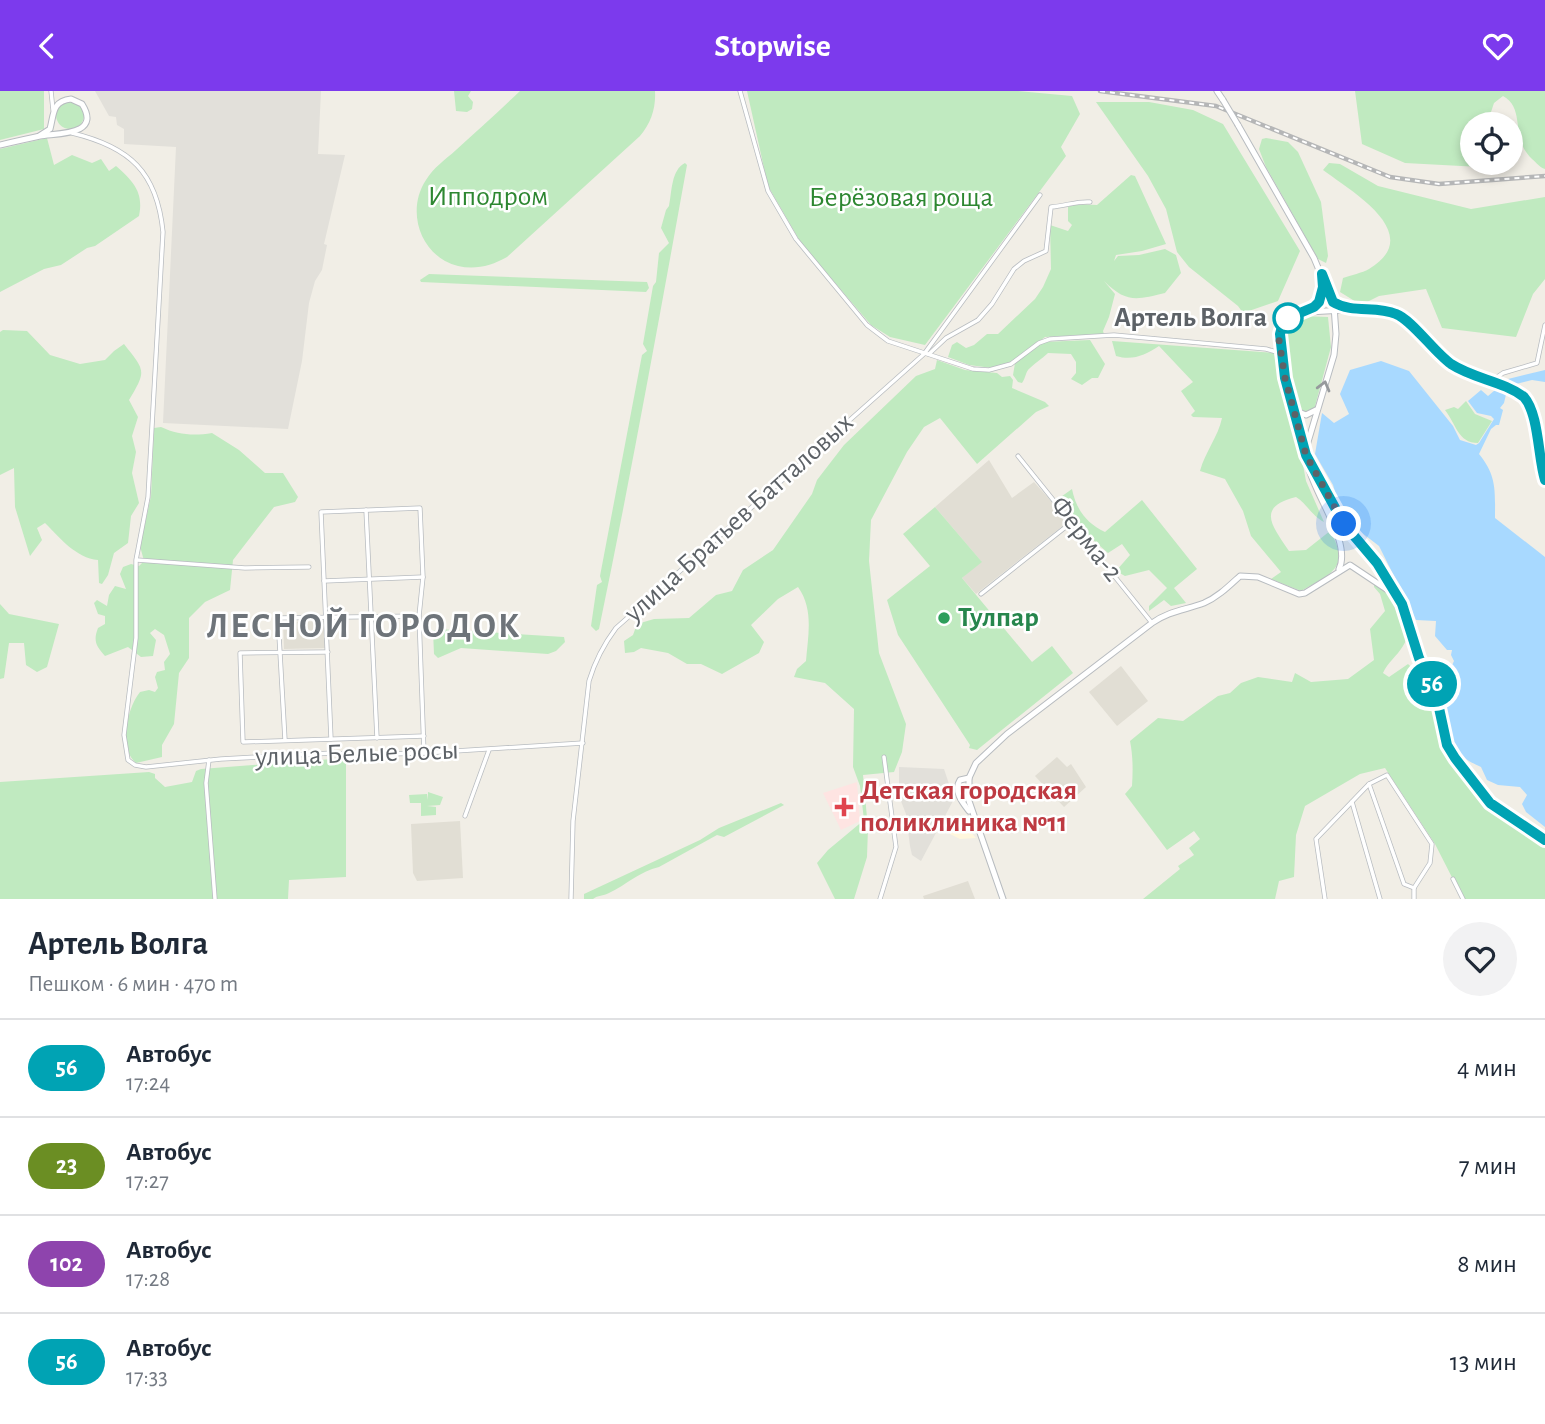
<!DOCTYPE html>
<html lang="ru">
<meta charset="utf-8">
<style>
:root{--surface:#fff;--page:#f2f2f3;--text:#1f2937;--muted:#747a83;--line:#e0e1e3;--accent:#7c3aed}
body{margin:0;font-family:"Alegreya Sans",sans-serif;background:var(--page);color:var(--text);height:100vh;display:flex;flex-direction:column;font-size:26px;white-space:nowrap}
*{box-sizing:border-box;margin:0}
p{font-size:23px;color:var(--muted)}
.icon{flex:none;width:38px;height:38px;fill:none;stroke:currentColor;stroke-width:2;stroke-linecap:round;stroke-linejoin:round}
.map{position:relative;height:808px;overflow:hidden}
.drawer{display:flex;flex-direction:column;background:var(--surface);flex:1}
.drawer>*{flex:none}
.badge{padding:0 14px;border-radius:23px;font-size:24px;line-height:46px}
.fabs{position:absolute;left:1460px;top:21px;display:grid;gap:14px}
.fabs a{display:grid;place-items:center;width:63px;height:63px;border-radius:50%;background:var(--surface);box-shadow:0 4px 10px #0003;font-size:35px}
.you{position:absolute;width:35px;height:35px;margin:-18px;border:5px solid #fff;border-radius:50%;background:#1a73e8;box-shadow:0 0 0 10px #1a73e833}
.map>.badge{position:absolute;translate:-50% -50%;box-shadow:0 0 0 4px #fff}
.round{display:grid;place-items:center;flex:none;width:74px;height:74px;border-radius:37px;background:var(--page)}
.headline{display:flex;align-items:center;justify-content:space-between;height:119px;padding:0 28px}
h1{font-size:33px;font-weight:700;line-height:52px}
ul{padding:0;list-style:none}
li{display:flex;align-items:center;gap:21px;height:98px;padding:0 28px;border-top:2px solid var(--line)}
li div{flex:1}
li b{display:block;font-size:26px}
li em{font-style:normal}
li .badge{min-width:77px;font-weight:700;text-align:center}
header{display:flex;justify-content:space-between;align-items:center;height:91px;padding:0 28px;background:var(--accent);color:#fff;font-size:32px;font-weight:700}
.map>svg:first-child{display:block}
.commercial{fill:#fff7dd}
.industrial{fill:#e2e0da}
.education{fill:#e1ded4}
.medical{fill:#fee4e2}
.green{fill:#c0eac0}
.water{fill:#a8d9ff}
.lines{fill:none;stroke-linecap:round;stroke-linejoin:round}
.minor-casing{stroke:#b8bcc0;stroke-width:5}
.tertiary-casing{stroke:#b8bcc0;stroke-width:7}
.minor{stroke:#fff;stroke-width:3.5}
.tertiary{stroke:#fff;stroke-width:5}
.rail-casing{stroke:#b5b6b7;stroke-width:4.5}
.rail{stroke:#fff;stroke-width:2;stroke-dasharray:5;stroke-linecap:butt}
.tertiary-bridge-casing{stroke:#b8bcc0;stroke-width:7;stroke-linecap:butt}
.tertiary-bridge{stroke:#fff;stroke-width:5}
.oneway{stroke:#96999c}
.line-casing{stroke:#fff;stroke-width:16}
.line{stroke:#00a3b4;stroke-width:10}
.walk{stroke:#5d6267;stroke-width:7;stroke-dasharray:0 12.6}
.stop-dot{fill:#fff;stroke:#00a3b4;stroke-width:3.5}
.leisure-dot{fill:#2e9e5b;stroke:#fff;stroke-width:2.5}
.health-dot{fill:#e0444e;stroke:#fff;stroke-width:2.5}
.labels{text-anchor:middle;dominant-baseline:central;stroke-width:5;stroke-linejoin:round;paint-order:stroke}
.park-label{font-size:28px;fill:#2d8731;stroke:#fff}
.stop-label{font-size:28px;font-weight:bold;fill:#5d6267;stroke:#fff;text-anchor:end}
.street-label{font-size:28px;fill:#5d6267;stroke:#fff}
.leisure-label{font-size:28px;font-weight:bold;fill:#27864d;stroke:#fff;text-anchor:start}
.health-label{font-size:28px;font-weight:bold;fill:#be3a42;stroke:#fff;text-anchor:start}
.district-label{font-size:35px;font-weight:bold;letter-spacing:2px;fill:#6e747a;stroke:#fff}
</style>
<header><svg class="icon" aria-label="back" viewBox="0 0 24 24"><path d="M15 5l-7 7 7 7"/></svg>Stopwise<svg class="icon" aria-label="heart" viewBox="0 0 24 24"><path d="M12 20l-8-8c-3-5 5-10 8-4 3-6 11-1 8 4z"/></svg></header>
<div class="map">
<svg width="1545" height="808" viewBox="0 0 1545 808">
<rect width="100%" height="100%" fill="#f1eee6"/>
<polygon class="commercial" points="964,724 969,739 976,747 960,748 950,743 950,737"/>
<g class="industrial">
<polygon points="95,0 321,0 318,63 345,64 324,153 327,154 322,179 315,190 309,212 302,270 288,338 163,332 176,56 124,53 124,38 117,34 116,26 109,25"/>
<polygon points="899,676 944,678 954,708 921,770 912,764 910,755 906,723 899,705"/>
</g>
<g class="education">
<polygon points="989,369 1012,407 1034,391 1069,430 976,503 962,487 981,470 935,416"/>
<polygon points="325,530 326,557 284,558 283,531"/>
<polygon points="1121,575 1148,610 1117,635 1089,601"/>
<polygon points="1057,666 1067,676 1071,673 1086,696 1064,716 1035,685"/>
<polygon points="460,730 463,787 417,790 413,782 411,733"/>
<polygon points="968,790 975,808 924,808 923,805"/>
</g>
<polygon class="medical" points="857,691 860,730 841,739 823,702"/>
<g class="green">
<polygon points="0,0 44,0 44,38 0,49"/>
<polygon points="454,0 471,0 468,5 473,11 472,18 467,21 456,20"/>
<path d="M520,0H655C656,17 651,32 640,45L507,166C488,177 466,181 445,170C417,154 408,116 426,89C433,77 446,68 456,59C478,39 499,20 520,0Z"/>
<polygon points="747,0 1018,0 1072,5 1080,23 1061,56 1066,65 925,254 890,246 871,234 801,152 768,95"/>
<path d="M1355,0H1545V78C1539,76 1537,72 1532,68C1510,48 1526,17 1503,5L1494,12L1487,33H1472V72H1481L1480,76L1405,72L1362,53Z"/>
<circle cx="70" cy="24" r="14"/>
<polygon points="1096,11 1149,11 1193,19 1223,33 1300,160 1278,210 1243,222 1238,215 1189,176 1177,161 1166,118 1148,85"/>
<path d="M47,47L54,74L72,64L92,72L101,68L109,80L116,75C133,90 144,101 139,125L95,155L87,157L61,174L44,178L0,201V58Z"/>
<polygon points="1266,47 1288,51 1298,61 1321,111 1328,165 1326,172 1318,168 1266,76 1259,58 1262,48"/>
<path d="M685,72L687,74C659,229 631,384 599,538L596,540L591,535L597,494L602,491L600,485L642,264L647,260L643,253L653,195L656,191L659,162L669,152L661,137L666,119L669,115C672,101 671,79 685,72Z"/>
<path d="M1329,72L1340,73L1378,95L1471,118L1545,106V188L1533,203L1516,246L1442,237L1426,198L1379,205L1361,214L1340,201L1343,187C1351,184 1362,182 1369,178C1427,143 1351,100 1323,79Z"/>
<path d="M1131,84L1135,85L1166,153L1142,160L1116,164L1114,170L1118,165L1139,164L1165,158L1176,164L1181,182L1165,202C1136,209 1126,212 1104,190L1115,203L1109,226L1103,240L1104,243L1045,246L1014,270L992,277L969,274L948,266L952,254L957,251L966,257L974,254L987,243H998L1035,208L1043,196L1051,178L1050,134L1068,140L1072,134L1068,130V116L1074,113L1097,114Z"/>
<polygon points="429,183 647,191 649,197 646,201 421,191 420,189"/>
<path d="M1302,225L1328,226L1331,256L1314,319L1307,321L1299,319C1293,299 1276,255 1284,237C1288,229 1294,228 1302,225Z"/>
<path d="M3,239L27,240L50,264L80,273L105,269L114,260L124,253C145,280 147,279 129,309L138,326L132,345L136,361L132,382L139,412L131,425L128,452L114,462L108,484L102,493L99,492L98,469C76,467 60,447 45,432L37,437L42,449L30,465L15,416L14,377L0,384V241Z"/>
<path d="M1090,249L1105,273L1098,287H1092L1082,294L1071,288L1076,282V271L1071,263L1048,262C1042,268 1036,271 1030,277C1025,281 1026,287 1022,292L1018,291L1013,284L1015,272L1043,251Z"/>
<path d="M1112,250L1274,262L1299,352L1306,390L1324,431C1312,425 1307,413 1296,406C1255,416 1273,436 1289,460L1306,459L1330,440C1351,476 1332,483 1301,500L1271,488L1281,481L1251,445L1243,420L1225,388L1200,380C1205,361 1218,346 1222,327L1193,326L1191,324L1195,320L1181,300L1193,291L1159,255C1145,264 1133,270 1116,265Z"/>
<path d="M937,269L965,279L997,282L1002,286L1010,285L1013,289L1012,297L1045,311L1049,315L1036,321L977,373L940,327L924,336L907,361L871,429L869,470L879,562L906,633L902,661L894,681L863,684L868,737L867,766L854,808H835L817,772L828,759L864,729L860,695L853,676L854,618L825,592L794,586L797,578L806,570C808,545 814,518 798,496L778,508L751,534L764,551L759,562L722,583L701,573H687L668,562L641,557L634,561L625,562L624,550L633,544L637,533L654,528L689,527L716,504L732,500L743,479L773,459L812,403L817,389L844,354L916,285L935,278Z"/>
<path d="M1466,310L1475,323L1492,330L1478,352C1458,352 1456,333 1445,319L1454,316L1458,318Z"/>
<path d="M161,336C178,344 194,345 212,342L239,359L265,382H283L298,406L295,411L274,416L233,469L230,499L205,511L189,527V567L179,582L174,633L162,654V666L136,672C118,657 127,617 140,601L149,599L155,601L158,597L155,586L157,581L165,579L164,571L170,563L164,544L155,538L150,542L156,549L153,565L141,566L128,556L105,565C96,555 93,550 98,537L105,533V525L98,523L94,512L97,509L107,515L109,504L115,495L126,498L120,483L123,476L131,473L139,475L144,470L140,455L151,405L154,337Z"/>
<path d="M1072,398C1076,418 1086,432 1105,441L1142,409L1197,478L1174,497L1186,512L1171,515L1164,509L1149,520V515L1167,497L1149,479L1125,485L1116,480L1130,464L1122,453L1108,462L1091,447L1058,408Z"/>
<polygon points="935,416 982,471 962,487 1032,571 1052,555 1073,582 977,659 969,657 970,654 898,544 887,509 930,475 903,443"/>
<path d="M1374,491C1393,506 1420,530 1403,555C1397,565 1388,571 1383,582L1389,586L1408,573L1423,587L1433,608L1442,658L1485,712L1545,752V808H1463L1435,753L1385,677L1360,683L1305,715L1296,744L1294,786L1279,790L1275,808H1143L1180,778L1178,775L1194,764L1189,757L1200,748L1194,740L1167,759L1125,703L1132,695C1133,680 1133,665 1130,650L1158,627L1183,630L1218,605L1230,602L1241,592L1258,586L1292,591L1295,582L1311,591L1348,588L1374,569L1370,538L1385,520L1380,503L1374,496Z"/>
<polygon points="0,513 9,523 59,533 47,576 37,581 26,574 24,552 9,552 4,587 0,588"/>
<polygon points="438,538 564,546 565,551 556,560 548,563 461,557 438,567 434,563 433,540"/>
<polygon points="346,667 346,786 289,789 288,808 0,808 0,691 149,681 155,683 155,687 165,696 192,691 196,680 201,678"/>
<polygon points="428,701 443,706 440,714 427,715 436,716 436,724 421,725 421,712 410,712 409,704 427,703 428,709"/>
<path d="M781,712L784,714L724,746L717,744L659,776C640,780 626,794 609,802C603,805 598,804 593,808H584V803L700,749L719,737Z"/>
</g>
<path class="water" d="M1381,270L1409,280L1453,335L1460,349L1476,354L1479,352L1494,328L1491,325L1477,322L1468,310L1481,299L1488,305L1508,288L1545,279V291L1532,289L1508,295L1504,312L1500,317L1503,319L1499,334H1496L1491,338L1479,363C1497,385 1495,400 1495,427L1545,466V736L1526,721L1522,713L1527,704L1520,696L1498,694L1487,689L1481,676C1455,665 1445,650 1445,622C1445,612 1448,603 1443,593L1454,570L1451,564L1452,559H1447L1435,545L1436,530L1416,529L1379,455L1349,432L1340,418L1333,394L1315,363L1322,322L1334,332L1349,323L1340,303L1350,279Z"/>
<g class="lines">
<defs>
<g id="minor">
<polyline points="51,0 53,19"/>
<polyline points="740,0 768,100 796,148 867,234 888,250 973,278 989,279 1011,273 1039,252 1050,248 1114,244 1266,258 1280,262"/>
<path d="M72,42C130,56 157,81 163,141L148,406L136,469V547L124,644L128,669L135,674L146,676L221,668L333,662L358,664L424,662L583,652"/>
<path d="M929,263L946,247L978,229L992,213L1014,178L1024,170L1046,160L1051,116C1066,115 1076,110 1090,111"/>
<polyline points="1490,291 1503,282 1537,272 1545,234"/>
<polyline points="1018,365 1152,532"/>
<polyline points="366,419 377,647"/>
<polyline points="137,469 245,477 309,476"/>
<polyline points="324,490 423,486"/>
<polyline points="981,503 1072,431"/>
<polyline points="328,561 240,562 243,651 424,645"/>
<polyline points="331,648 321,421 420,417 423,486 419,525 424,662"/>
<polyline points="285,649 278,527 419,525"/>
<polyline points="209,669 206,692 215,808"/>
<polyline points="1369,693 1404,793 1414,797 1414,808"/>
<polyline points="1352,711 1380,808"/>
<polyline points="465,725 489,659"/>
<polyline points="1453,788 1463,808"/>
<path d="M571,808L573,730L589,590C595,570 604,553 616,537L924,263L1040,104"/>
<polyline points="880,808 896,756 884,666"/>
<polyline points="1325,808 1316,748 1369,693 1387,684 1432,753 1430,772 1414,797"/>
</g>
<g id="tertiary">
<polyline points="1217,0 1223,9"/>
<polyline points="1238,34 1314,167 1334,215 1336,243 1334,264 1305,361"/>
<path d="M0,54C13,51 26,48 40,45C57,42 102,45 82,13L71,8C52,10 54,23 50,38L39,45"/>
<path d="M1302,221C1332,221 1363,215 1393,222C1404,224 1441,267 1457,277C1474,288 1519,295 1528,311C1538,329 1539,368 1545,390"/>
<polyline points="1294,319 1306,324 1316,319"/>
<path d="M1305,361C1298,333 1273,264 1281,238C1289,212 1326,229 1322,190"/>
<polyline points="1306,364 1344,433 1377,472 1397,505"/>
<path d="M1308,374C1314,404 1352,451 1339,478"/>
<polyline points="1402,513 1419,567 1436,603 1447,654 1455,667 1490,712 1545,749"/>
<path d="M969,687L960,689C953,700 962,711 969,720"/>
<path d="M1003,808L969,710V687L976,672L1007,643L1152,532C1169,520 1185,519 1204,512C1218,506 1229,495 1240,485L1258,486L1299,503L1305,502L1350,474L1395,504L1402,513"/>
</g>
</defs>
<use href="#minor" class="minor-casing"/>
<use href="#tertiary" class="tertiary-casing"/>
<use href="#minor" class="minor"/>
<use href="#tertiary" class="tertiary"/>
<defs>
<polyline id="rail" points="1100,0 1216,15 1390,86 1439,93 1545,85"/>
</defs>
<use href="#rail" class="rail-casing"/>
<use href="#rail" class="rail"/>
<defs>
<polyline id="tertiary-bridge" points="1223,9 1238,34"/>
</defs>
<use href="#tertiary-bridge" class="tertiary-bridge-casing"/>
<use href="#tertiary-bridge" class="tertiary-bridge"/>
</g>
<defs><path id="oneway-chevron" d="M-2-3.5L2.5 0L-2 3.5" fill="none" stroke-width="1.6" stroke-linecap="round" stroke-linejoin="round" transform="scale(1.75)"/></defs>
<use class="oneway" href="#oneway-chevron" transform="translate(1324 295) rotate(-75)"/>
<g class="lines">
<defs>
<path id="line" d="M1545,389C1538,367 1539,323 1524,306C1503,290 1474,288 1451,273C1434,261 1412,229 1396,223C1376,214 1353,223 1333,211L1322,183L1323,196L1319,211L1314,216L1288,227L1283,232L1280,243L1285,287L1306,364L1344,433L1377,472L1402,513L1419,567L1436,603L1447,654L1455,667L1490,712L1545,749"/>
</defs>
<use href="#line" class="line-casing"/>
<use href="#line" class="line"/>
<polyline class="walk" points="1288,227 1281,237 1279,249 1285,287 1306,364 1344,433"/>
</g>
<circle class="stop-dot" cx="1288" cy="227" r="14"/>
<circle class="leisure-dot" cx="944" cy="527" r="7"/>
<path class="health-dot" d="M840.5 705.5h7v7h7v7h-7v7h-7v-7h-7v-7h7z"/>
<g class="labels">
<g class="park-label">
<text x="488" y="106">Ипподром</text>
<text x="901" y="107">Берёзовая роща</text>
</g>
<g class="stop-label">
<text x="1267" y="227">Артель Волга</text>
</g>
<g class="street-label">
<text transform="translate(739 427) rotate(-42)">улица Братьев Батталовых</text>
<text transform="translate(1086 448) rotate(52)">Ферма-2</text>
<text transform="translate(357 663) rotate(-2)">улица Белые росы</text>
</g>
<g class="leisure-label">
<text x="958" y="527">Тулпар</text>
</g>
<g class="health-label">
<text x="860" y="700">Детская городская<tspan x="860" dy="32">поликлиника №11</tspan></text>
</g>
<g class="district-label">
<text x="364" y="535">ЛЕСНОЙ ГОРОДОК</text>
</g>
</g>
</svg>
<div class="fabs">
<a><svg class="icon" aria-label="locate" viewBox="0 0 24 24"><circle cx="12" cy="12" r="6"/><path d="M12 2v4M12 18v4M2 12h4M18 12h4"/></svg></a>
</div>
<div class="you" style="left:1344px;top:433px"></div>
<b class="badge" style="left:1432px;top:593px;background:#00a3b4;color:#fff">56</b>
</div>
<section class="drawer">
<div class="headline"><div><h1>Артель Волга</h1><p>Пешком · 6 мин · 470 m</p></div><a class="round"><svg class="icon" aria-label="heart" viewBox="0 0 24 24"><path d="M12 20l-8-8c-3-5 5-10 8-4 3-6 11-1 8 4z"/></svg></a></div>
<ul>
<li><span class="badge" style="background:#00a3b4;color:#fff">56</span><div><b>Автобус</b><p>17:24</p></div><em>4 мин</em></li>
<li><span class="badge" style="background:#6b8e23;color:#fff">23</span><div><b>Автобус</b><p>17:27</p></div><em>7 мин</em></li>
<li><span class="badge" style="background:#8e44ad;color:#fff">102</span><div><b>Автобус</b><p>17:28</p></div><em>8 мин</em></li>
<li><span class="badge" style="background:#00a3b4;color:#fff">56</span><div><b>Автобус</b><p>17:33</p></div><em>13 мин</em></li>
</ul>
</section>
